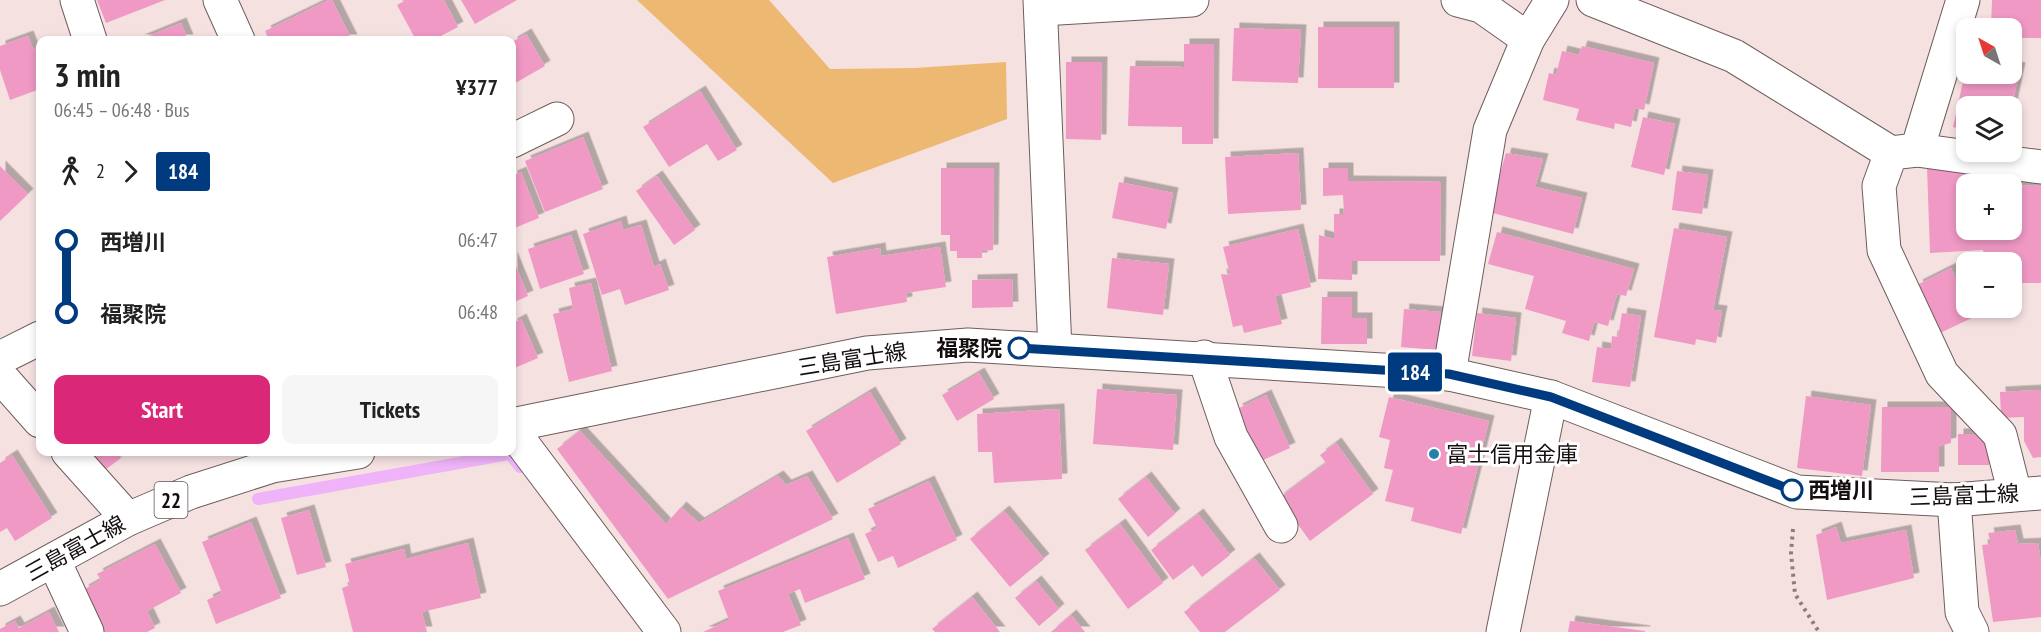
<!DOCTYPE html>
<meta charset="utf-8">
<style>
:root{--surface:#fff;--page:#f6f6f6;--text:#222;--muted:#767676;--accent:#db2777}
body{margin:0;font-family:"PT Sans Narrow","Noto Sans JP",sans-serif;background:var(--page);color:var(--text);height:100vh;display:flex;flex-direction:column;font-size:22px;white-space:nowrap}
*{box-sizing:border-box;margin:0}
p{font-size:20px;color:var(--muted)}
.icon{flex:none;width:33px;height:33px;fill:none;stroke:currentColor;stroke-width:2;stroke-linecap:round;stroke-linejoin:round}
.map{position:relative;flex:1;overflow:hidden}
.details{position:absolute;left:36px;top:36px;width:480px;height:420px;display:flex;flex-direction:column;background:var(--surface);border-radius:12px;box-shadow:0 3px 9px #0003}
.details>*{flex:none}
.badge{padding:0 12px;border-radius:4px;font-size:21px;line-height:39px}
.needle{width:39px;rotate:321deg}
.fabs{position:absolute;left:1956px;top:18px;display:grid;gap:12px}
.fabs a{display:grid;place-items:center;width:66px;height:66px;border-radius:12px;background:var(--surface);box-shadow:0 3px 9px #0003;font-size:30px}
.map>.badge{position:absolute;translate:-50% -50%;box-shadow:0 0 0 3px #fff}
.legs{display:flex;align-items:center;gap:9px;height:66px;padding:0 18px;font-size:20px}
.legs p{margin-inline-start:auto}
.headline{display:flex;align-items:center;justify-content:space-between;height:102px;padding:0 18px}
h1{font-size:33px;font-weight:600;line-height:45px}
.button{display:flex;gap:12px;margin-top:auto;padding:12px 18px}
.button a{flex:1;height:69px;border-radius:12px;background:var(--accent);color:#fff;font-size:24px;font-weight:600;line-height:69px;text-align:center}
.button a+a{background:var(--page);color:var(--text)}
ul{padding:0 18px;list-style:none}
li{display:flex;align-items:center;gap:21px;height:72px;font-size:22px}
li i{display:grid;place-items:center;width:9px;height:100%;margin:0 8px;background:currentColor}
li i::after{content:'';width:15px;height:15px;margin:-8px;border:4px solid;border-radius:50%;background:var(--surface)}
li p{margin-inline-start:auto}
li:first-child i{background:linear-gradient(#0000 50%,currentColor 0)}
li:last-child i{background:linear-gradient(currentColor 50%,#0000 0)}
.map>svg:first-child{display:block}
.green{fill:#edb871}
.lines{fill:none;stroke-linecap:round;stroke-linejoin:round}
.stream{stroke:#eeb3f9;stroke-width:12}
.building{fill:#ef99c4;filter:url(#shadow)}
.minor-casing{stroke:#6e5d5d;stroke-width:35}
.major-casing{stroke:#6e5d5d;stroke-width:35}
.path{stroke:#8b7d7e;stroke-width:4;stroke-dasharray:3 4.5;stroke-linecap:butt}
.minor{stroke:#fff;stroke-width:33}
.major{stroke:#fff;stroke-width:33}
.line-1-casing{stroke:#fff;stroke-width:14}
.line-1{stroke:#003b80;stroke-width:9}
.stop-1-dot{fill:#fff;stroke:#003b80;stroke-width:3}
.poi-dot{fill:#2680ae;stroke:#fff;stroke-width:2}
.labels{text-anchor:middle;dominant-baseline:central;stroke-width:6;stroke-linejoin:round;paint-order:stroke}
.shield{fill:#fff;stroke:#5b5657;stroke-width:1.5}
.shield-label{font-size:21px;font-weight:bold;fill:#150e0f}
.stop-label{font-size:22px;font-weight:bold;fill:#150e0f;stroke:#fff;text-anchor:end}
.street-label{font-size:22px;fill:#150e0f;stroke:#fff}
.poi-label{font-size:22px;fill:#150e0f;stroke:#fff;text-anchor:start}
</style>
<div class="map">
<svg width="2041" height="632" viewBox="0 0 2041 632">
<defs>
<filter id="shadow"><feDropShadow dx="5.5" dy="-5.5" stdDeviation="0" flood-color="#0004"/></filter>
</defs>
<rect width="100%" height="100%" fill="#f6e1e1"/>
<polygon class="green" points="637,0 769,0 830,69 915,68 1006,62 1007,119 833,183"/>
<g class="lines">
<polyline class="stream" points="258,499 510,454 520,467"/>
</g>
<g class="building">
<polygon points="97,0 165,0 106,23"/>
<polygon points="329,0 332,0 352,40 269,40 265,31"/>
<polygon points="406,0 444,0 458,27 433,40 416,40 397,5"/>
<polygon points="461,0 517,0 475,24"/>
<polygon points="1992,0 2041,0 2041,38 2012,38 2012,28 1991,28"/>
<polygon points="181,23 188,40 139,40"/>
<rect x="1318" y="27" width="76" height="61"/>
<polygon points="1234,28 1301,30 1298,83 1232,81"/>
<polygon points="526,34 545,66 512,85 512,42"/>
<polygon points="28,36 33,49 40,46 40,89 10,100 0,70 0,46"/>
<polygon points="1184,44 1214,44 1213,144 1182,144 1182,127 1128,126 1130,66 1184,67"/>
<polygon points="1582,46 1654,63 1644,110 1635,108 1631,127 1615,123 1614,129 1576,120 1579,109 1543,100 1549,73 1556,75 1562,51 1579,55"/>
<polygon points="1066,62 1102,62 1101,140 1066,139"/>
<polygon points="2012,66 2020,68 2012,106 1966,106 1966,130 1953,127 1966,68 1966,74 2012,74"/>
<polygon points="700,91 737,150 718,161 707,144 669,167 643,127"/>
<polygon points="1643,117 1675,124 1664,175 1631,167"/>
<polygon points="583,137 603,189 545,212 525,161"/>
<polygon points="1298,153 1301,210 1228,214 1225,157"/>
<polygon points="1506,153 1543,159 1535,187 1582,198 1573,234 1489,212"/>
<polygon points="0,166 28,194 0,221"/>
<polygon points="1976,166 1977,184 1966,184 1966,230 2012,230 2012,186 2041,185 2041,283 2020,283 2019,264 1984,262 1983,250 1930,253 1927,167"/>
<polygon points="941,168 994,168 993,250 982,251 982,258 957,258 957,251 950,251 950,235 941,235"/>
<polygon points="1323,168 1348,168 1348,181 1441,182 1440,261 1352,261 1352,280 1318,279 1319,235 1334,239 1334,214 1344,214 1343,195 1323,196"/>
<polygon points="1677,171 1708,175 1702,214 1672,210"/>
<polygon points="521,172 539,218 512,229 512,176"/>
<polygon points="657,176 695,230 674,245 636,191"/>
<polygon points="1119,182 1173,193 1166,229 1112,218"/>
<polygon points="621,221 623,230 641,225 654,267 660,264 669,290 625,305 620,289 602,295 583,234"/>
<polygon points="1674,228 1727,237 1713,310 1722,311 1716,343 1696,339 1695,345 1654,337"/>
<polygon points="1298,229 1311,287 1275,296 1282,324 1244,333 1242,325 1233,327 1221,274 1230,275 1223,247"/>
<polygon points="1497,232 1634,269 1626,296 1617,294 1608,326 1594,322 1589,341 1562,333 1566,321 1525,309 1534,276 1488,264"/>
<polygon points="571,235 584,274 540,289 528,249"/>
<polygon points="940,247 946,287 906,293 907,302 836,314 827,257 880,248 881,256"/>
<polygon points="512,257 528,296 512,303"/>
<polygon points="1112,258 1169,264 1163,315 1107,308"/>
<polygon points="1951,268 1966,301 1966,308 1970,308 1974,317 1940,333 1917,285"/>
<polygon points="1012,279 1013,307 972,308 972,280"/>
<polygon points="591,283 612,371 569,382 553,314 573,309 569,288"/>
<polygon points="1322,297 1352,297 1352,318 1367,318 1367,344 1321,344"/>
<polygon points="1404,309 1441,312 1438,350 1401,347"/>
<polygon points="1477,313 1516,318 1511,361 1472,356"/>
<polygon points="1622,313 1641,316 1630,387 1592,382 1597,347 1611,349 1612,336 1618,337"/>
<polygon points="521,319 538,358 512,369 512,324"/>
<polygon points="979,373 994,399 957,421 942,395"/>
<polygon points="1097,389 1177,395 1173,450 1093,444"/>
<polygon points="2041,390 2041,457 2033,458 2024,441 2024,417 2001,418 2000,392"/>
<polygon points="870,392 901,444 837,483 806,431"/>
<polygon points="1266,395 1290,448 1261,461 1237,409"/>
<polygon points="1806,396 1871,405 1862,476 1797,468"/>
<polygon points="1389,397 1489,421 1461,534 1411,521 1414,508 1385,501 1393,470 1384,468 1390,440 1379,437"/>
<polygon points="1882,407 1951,407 1951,443 1939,446 1939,472 1881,472"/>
<polygon points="1059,409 1062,479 994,483 992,452 978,452 977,414"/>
<polygon points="580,431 666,524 681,507 699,523 778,476 786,485 807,476 833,519 668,599 557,449"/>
<polygon points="1958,434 1979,434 1989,447 1989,465 1958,465"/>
<polygon points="1336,443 1373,494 1310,541 1279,498 1326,463 1320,455"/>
<polygon points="92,452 117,452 121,458 105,470"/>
<polygon points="12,455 52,518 15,541 7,528 0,532 0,463"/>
<polygon points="1146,477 1175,514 1148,537 1118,499"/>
<polygon points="929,481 957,540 898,568 893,556 878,562 865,534 877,528 868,509"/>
<polygon points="309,510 326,567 297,575 281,518"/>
<polygon points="1004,511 1044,559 1010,587 970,539"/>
<polygon points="1198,514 1230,555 1202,577 1193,565 1173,580 1151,550"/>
<polygon points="251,522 281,598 216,624 207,600 222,593 202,542"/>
<polygon points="1120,524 1163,583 1128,609 1085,550"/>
<polygon points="1836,527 1841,543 1906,530 1914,578 1827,600 1816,535"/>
<polygon points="2015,530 2018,544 2038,543 2041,563 2041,617 1993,622 1982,545 1991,544 1988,533"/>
<polygon points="848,538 865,579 805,603 800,589 788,594 801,625 783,632 703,632 729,620 718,591"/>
<polygon points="468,543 481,598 422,612 427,632 353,632 342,588 350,585 345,564 404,549 406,559"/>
<polygon points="155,544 181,593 147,611 155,628 147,632 104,632 83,590 101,580 97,574"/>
<polygon points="1254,558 1280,590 1225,632 1200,632 1184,612"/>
<polygon points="1036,581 1059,609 1039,626 1015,598"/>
<polygon points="972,597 1000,632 935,632 932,629"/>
<polygon points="49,612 59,632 0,632 0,629 15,621 19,628"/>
<polygon points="1071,615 1085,632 1051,632"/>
<polygon points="1570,621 1645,631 1645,632 1568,632"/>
</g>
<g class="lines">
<defs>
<g id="minor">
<polyline points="77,0 90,40"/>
<polyline points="220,0 238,40"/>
<polyline points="1040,0 1055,350"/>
<polyline points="1458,0 1481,6 1528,39"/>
<polyline points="1593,0 1734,56 1891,153"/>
<polyline points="1963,0 1917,150 1891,153 1879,186 1884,250 1942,374 2000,435 2015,494"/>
<polyline points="1042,9 1192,0"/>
<polyline points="512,141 557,119"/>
<polyline points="1917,150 2041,167"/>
<polyline points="1204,357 1231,437 1281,526"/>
<polyline points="0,358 40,338"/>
<polyline points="1449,374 1490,130 1528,39 1552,0"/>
<polyline points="0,376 40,421"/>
<polyline points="512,430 664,632"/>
<polyline points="68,452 128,519"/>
<polyline points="1954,500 1962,612 1972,632"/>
<polyline points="54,561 87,632"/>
<polyline points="1503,632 1551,397"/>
</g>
<g id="major">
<polyline points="512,425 867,353 968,345 1449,374 1551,397 1797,492 1954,500 2041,493"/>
<polyline points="0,589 128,519 191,492 272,466 358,452"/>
</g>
</defs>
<use href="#minor" class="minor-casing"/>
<use href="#major" class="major-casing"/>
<polyline class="path" points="1793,529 1791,553 1795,594 1819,632"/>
<use href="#minor" class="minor"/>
<use href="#major" class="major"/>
</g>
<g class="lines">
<defs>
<polyline id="line-1" points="1019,348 1449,374 1551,397 1792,490"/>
</defs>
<use href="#line-1" class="line-1-casing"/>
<use href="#line-1" class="line-1"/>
</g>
<g class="stop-1-dot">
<circle cx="1019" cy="348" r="10"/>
<circle cx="1792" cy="490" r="10"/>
</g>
<circle class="poi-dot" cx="1434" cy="454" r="6"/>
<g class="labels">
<rect class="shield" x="154.5" y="482" width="33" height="36" rx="4.5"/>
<g class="shield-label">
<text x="171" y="500">22</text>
</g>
<g class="stop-label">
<text x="1002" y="348">福聚院</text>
<text x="1808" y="490" text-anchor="start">西増川</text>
</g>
<g class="street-label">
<text transform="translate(852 359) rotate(-9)">三島富士線</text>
<text transform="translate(1964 495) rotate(-2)">三島富士線</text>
<text transform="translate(75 548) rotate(-29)">三島富士線</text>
</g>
<g class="poi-label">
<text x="1446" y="454">富士信用金庫</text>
</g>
</g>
</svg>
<div class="fabs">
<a><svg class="needle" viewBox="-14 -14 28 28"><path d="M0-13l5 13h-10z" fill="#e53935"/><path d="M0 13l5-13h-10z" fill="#767676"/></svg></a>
<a><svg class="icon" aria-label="layers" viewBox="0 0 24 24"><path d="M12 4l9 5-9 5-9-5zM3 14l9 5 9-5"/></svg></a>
<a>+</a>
<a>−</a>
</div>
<b class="badge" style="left:1415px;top:372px;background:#003b80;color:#fff">184</b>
<section class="details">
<div class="headline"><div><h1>3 min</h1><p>06:45 – 06:48 · Bus</p></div><b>¥377</b></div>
<div class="legs"><svg class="icon" aria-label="walk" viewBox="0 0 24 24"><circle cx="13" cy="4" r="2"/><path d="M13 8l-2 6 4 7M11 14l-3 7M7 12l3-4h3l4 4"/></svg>2<svg class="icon" aria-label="forward" viewBox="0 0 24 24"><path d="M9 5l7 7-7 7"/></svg><b class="badge" style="background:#003b80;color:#fff">184</b></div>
<ul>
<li><i style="color:#003b80"></i><b>西増川</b><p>06:47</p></li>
<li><i style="color:#003b80"></i><b>福聚院</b><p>06:48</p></li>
</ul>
<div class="button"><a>Start</a><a>Tickets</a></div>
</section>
</div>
